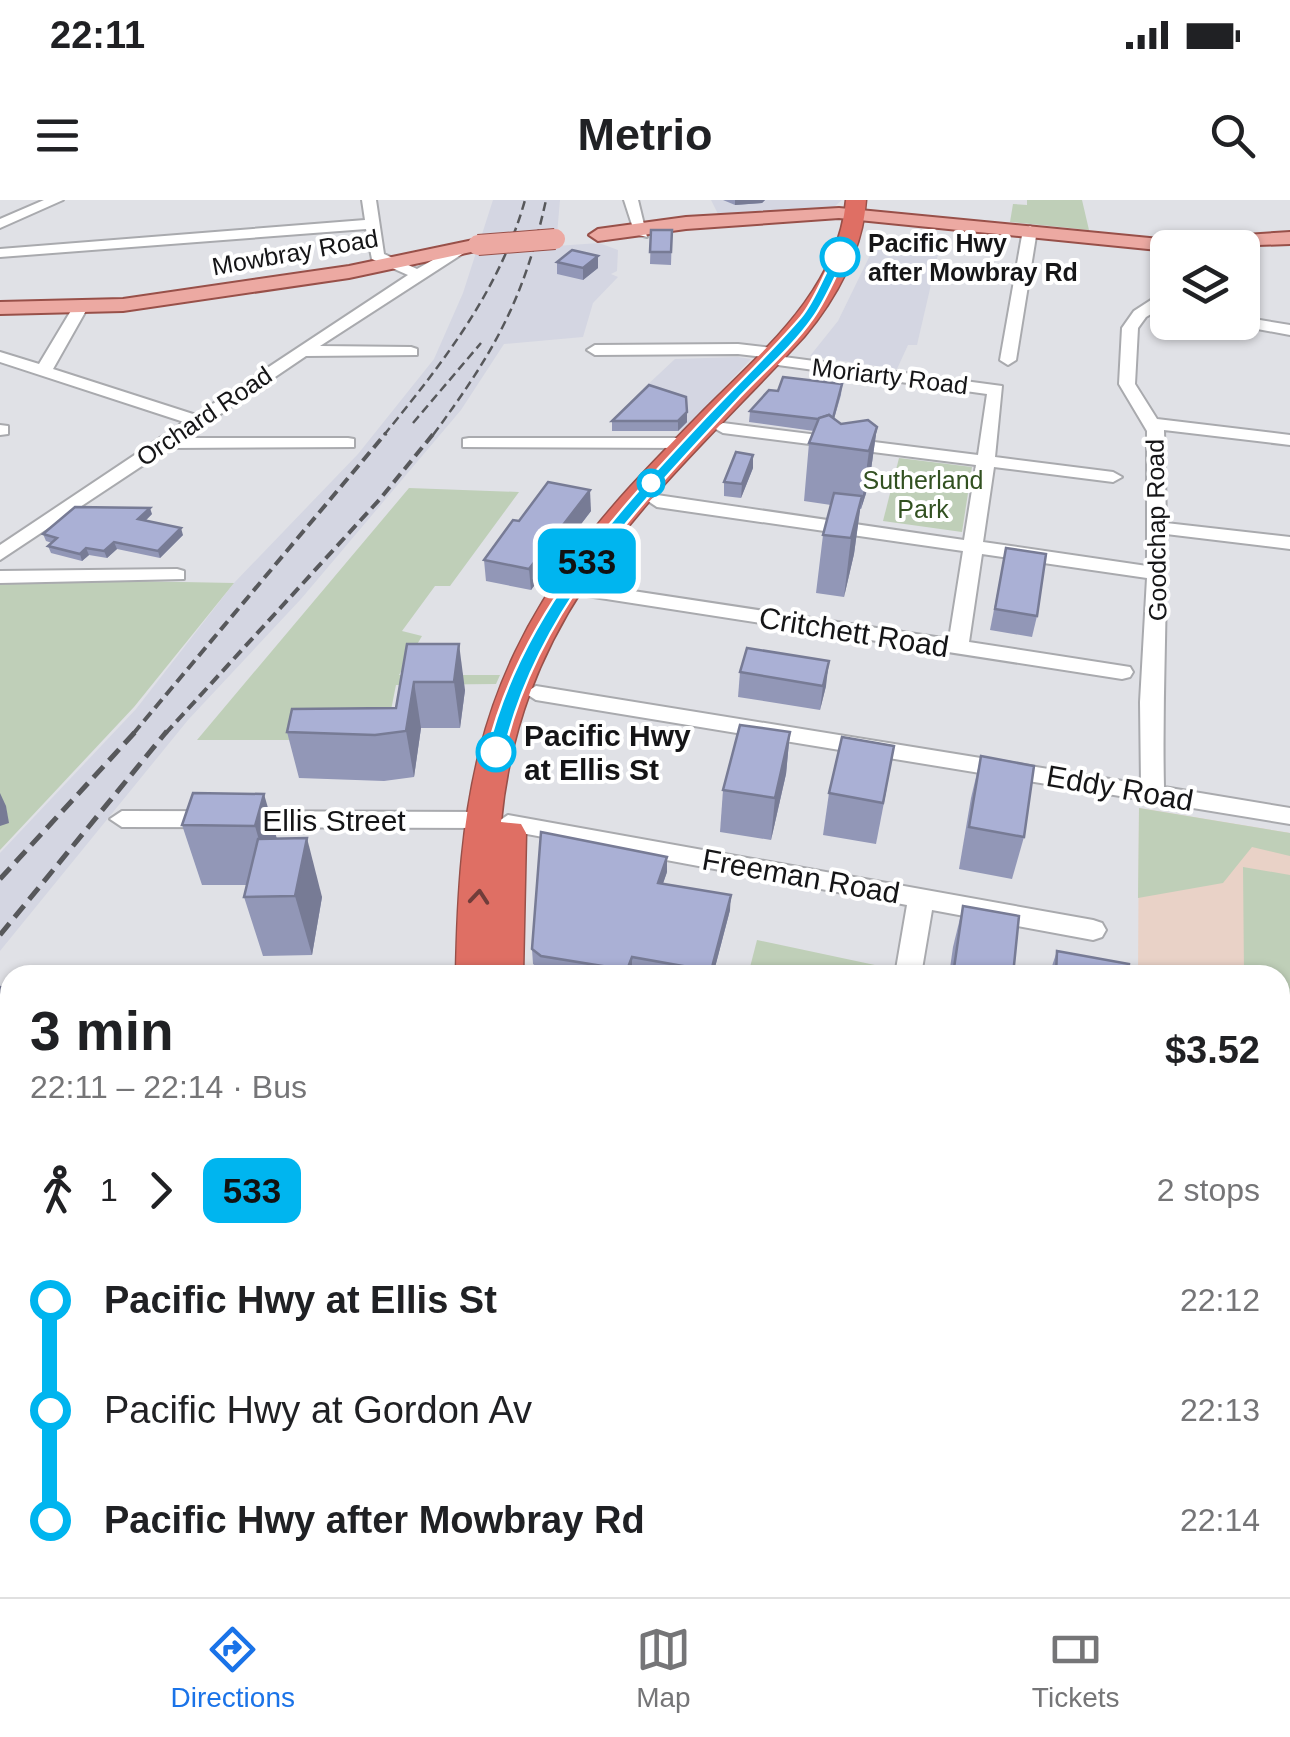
<!DOCTYPE html>
<meta charset="utf-8">
<style>
:root{--surface:#fff;--page:#f2f2f2;--text:#202124;--muted:#757577;--line:#e0e0e0;--accent:#1a73e8}
body{margin:0;font-family:Arial,sans-serif;background:var(--page);color:var(--text);height:100vh;display:flex;flex-direction:column;font-size:38px;white-space:nowrap}
*{box-sizing:border-box;margin:0}
p{font-size:32px;color:var(--muted)}
.icon{flex:none;width:55px;height:55px;fill:none;stroke:currentColor;stroke-width:2;stroke-linecap:round;stroke-linejoin:round}
.map{position:relative;flex:1;overflow:hidden}
.panel{position:absolute;left:0px;top:765px;width:1290px;height:632px;display:flex;flex-direction:column;background:var(--surface);border-radius:30px 30px 0 0;box-shadow:0 2px 8px #0004}
.panel>*{flex:none}
.badge{padding:0 20px;border-radius:15px;font-size:35px;line-height:65px}
.tools{position:absolute;left:1150px;top:30px;display:grid;gap:20px}
.tools a{display:grid;place-items:center;width:110px;height:110px;border-radius:15px;background:var(--surface);box-shadow:0 2px 8px #0004;font-size:50px}
.map>.badge{position:absolute;translate:-50% -50%;box-shadow:0 0 0 5px #fff}
.legs{display:flex;align-items:center;gap:15px;height:110px;padding:0 30px;font-size:32px}
.legs p{margin-inline-start:auto}
.summary{display:flex;align-items:center;justify-content:space-between;height:170px;padding:0 30px}
h1{font-size:55px;font-weight:700;line-height:75px}
ul{padding:0 30px;list-style:none}
li{display:flex;align-items:center;gap:35px;height:110px;font-size:38px}
li i{display:grid;place-items:center;width:15px;height:100%;margin:0 12px;background:currentColor}
li i::after{content:'';width:25px;height:25px;margin:-12px;border:8px solid;border-radius:50%;background:var(--surface)}
li p{margin-inline-start:auto}
li:first-child i{background:linear-gradient(#0000 50%,currentColor 0)}
li:last-child i{background:linear-gradient(currentColor 50%,#0000 0)}
.status{display:flex;justify-content:space-between;align-items:center;height:70px;padding:0 50px;background:var(--surface);direction:ltr}
.status svg{height:28px;fill:currentColor}
header{display:flex;justify-content:space-between;align-items:center;height:130px;padding:0 30px;background:var(--surface);font-size:45px;font-weight:700}
.menu{display:flex;justify-content:space-around;align-items:center;height:140px;border-top:2px solid var(--line);background:var(--surface);font-size:28px;color:var(--muted)}
.menu a{display:grid;justify-items:center;gap:5px}
.menu .selected{color:var(--accent)}
.map>svg:first-child{display:block}
.built{fill:#d4d6e2}
.education{fill:#e9d2c7}
.green{fill:#bfcfb8}
.lines{fill:none;stroke-linecap:round;stroke-linejoin:round}
.minor-casing{stroke:#a9aaae;stroke-width:4}
.major-casing{stroke:#985049;stroke-width:4}
.highway-casing{stroke:#985049;stroke-width:3}
.minor{fill:#fff;fill-rule:evenodd}
.major{fill:#eca9a2;fill-rule:evenodd}
.highway{fill:#df6f64;fill-rule:evenodd}
.rail-far2{stroke:#57585b;stroke-width:2.5;stroke-dasharray:9 5;stroke-linecap:butt}
.rail-far1{stroke:#57585b;stroke-width:4;stroke-dasharray:11 6;stroke-linecap:butt}
.rail{stroke:#57585b;stroke-width:5;stroke-dasharray:15 8;stroke-linecap:butt}
.major-bridge-casing{stroke:#985049;stroke-width:22;stroke-linecap:butt}
.major-bridge{stroke:#eca9a2;stroke-width:20}
.wall{fill:#9297b7}
.shaded-wall{fill:#777b95}
.building{fill:#aab0d5;stroke:#777b95;stroke-width:2.5}
.oneway{stroke:#703d3a}
.line-1{fill:#00b5ef;stroke:#fff;stroke-width:2.5}
.stop-1-dot{fill:#fff;stroke:#00b5ef;stroke-width:5}
.labels{text-anchor:middle;dominant-baseline:central;stroke-width:8;stroke-linejoin:round;paint-order:stroke}
.far-stop-label{font-size:25px;font-weight:bold;fill:#151517;stroke:#fff;text-anchor:start}
.far-street-label{font-size:25px;fill:#151517;stroke:#fff}
.far-park-label{font-size:25px;fill:#325121;stroke:#fff}
.street-label{font-size:30px;fill:#151517;stroke:#fff}
.stop-label{font-size:30px;font-weight:bold;fill:#151517;stroke:#fff;text-anchor:start}
</style>
<div class="status"><b>22:11</b><svg viewBox="0 0 49 12"><path d="M0 12V9h3v3zM5 12V6h3v6zM10 12V3h3v9zM15 12V0h3v12zM26 1h20v11H26zM47 4h2v5h-2z"/></svg></div>
<header><svg class="icon" aria-label="menu" viewBox="0 0 24 24"><path d="M4 6h16M4 12h16M4 18h16"/></svg>Metrio<svg class="icon" aria-label="search" viewBox="0 0 24 24"><circle cx="10" cy="10" r="6"/><path d="M15 15l6 6"/></svg></header>
<div class="map">
<svg width="1290" height="1397" viewBox="0 0 1290 1397">
<rect width="100%" height="100%" fill="#e0e1e6"/>
<g class="built">
<polygon points="493,0 560,0 556,46 599,43 618,50 617,71 611,74 618,77 593,103 583,137 504,144 461,210 301,399 188,520 0,751 0,653 136,509 234,383 358,254 434,159 463,93"/>
<polygon points="711,0 842,0 834,7 719,16"/>
<polygon points="876,43 939,50 917,145 908,145 897,169 810,156 838,121"/>
<polygon points="738,157 751,159 682,231 612,231 653,190 643,189 675,159"/>
<polygon points="10,916 10,1388 15,1388 13,1397 0,1397 0,917"/>
</g>
<g class="education">
<polygon points="1139,608 1290,633 1290,1163 1280,1160 1280,775 1138,775"/>
<polygon points="559,1388 916,1388 916,1397 696,1397"/>
</g>
<g class="green">
<polygon points="1027,0 1082,0 1089,30 1010,22 1013,4 1027,5"/>
<polygon points="899,258 972,267 962,332 883,321"/>
<polygon points="409,288 519,292 450,386 435,386 402,431 422,436 399,475 500,475 496,484 396,485 385,540 197,540"/>
<polygon points="79,380 234,383 134,507 0,650 0,383"/>
<polygon points="1139,608 1290,633 1290,656 1252,647 1223,683 1138,698"/>
<polygon points="1243,667 1290,675 1290,905 1280,903 1280,775 1244,775"/>
<polygon points="757,740 889,768 888,775 748,775"/>
<polygon points="1280,1044 1290,1050 1290,1163 1280,1160"/>
</g>
<g class="lines">
<defs>
<g id="minor">
<polygon points="44,0 63,0 0,28 0,19"/>
<polygon points="362,0 376,0 384,54 417,69 461,44 473,47 320,146 411,147 417,149 417,155 306,156 185,238 348,238 354,239 354,247 169,248 0,360 0,345 184,222 0,162 0,152 39,164 75,104 85,104 88,107 53,169 196,215 408,75 372,59 366,29 0,57 0,49 365,20"/>
<polygon points="624,0 638,0 647,37 635,34"/>
<polygon points="1030,26 1037,30 1016,160 1008,165 1000,160 1023,30"/>
<path d="M1168,89V104L1146,117L1138,128L1135,184L1157,219L1290,235V245L1164,230L1166,323L1290,337V349L1166,334C1167,419 1162,503 1164,587L1290,608V624L536,500L525,493L536,486L1141,584L1140,502L1147,378L982,354L969,442L1130,467L1133,472L1130,477L1122,479L587,396L577,390L587,384L949,439L963,351L657,307L648,301L657,295L964,340L976,265L723,233L714,228L723,223L978,255L987,194L778,165V159L784,157L1002,186L995,257L1113,272L1122,277L1113,282L994,267L983,342L1147,366V231L1119,184L1122,128L1134,111Z"/>
<polygon points="1242,117 1290,125 1290,135 1236,125 1234,122 1242,122"/>
<polygon points="738,144 773,148 781,153 773,158 738,154 595,155 587,150 595,145"/>
<polygon points="0,225 8,226 8,234 0,235"/>
<polygon points="469,238 689,238 698,243 689,248 463,247 463,239"/>
<polygon points="177,369 184,371 184,379 0,383 0,371"/>
<polygon points="122,611 485,612 497,620 485,628 122,627 110,619"/>
<polygon points="508,615 1093,720 1102,723 1106,730 1102,737 1093,740 932,710 921,775 895,775 907,705 500,629 496,623"/>
<rect x="0" y="1029" width="10" height="28"/>
<polygon points="1280,1180 1290,1183 1290,1215 1280,1212"/>
<polygon points="0,1357 10,1357 10,1388 23,1388 0,1393"/>
<polygon points="1120,1388 1156,1388 1157,1397 1121,1397"/>
</g>
<g id="major">
<polygon points="839,8 1170,40 1290,32 1290,44 1168,48 1168,51 839,18 686,29 598,41 589,35 598,29 686,17"/>
<polygon points="478,39 487,45 485,49 349,78 123,111 0,114 0,102 123,99 349,66"/>
</g>
<g id="highway">
<path d="M846,0H866C863,50 836,99 804,137C663,289 522,400 501,622L521,624L526,633L523,775H456C459,609 475,488 577,351C613,302 656,259 699,215C759,154 838,92 846,0Z"/>
<polygon points="376,1388 467,1388 465,1397 375,1397"/>
</g>
</defs>
<use href="#minor" class="minor-casing"/>
<use href="#major" class="major-casing"/>
<use href="#highway" class="highway-casing"/>
<use href="#minor" class="minor"/>
<use href="#major" class="major"/>
<use href="#highway" class="highway"/>
<g class="rail-far2">
<polyline points="413,223 481,143"/>
<path d="M384,235C442,164 500,90 525,0"/>
<path d="M433,235C493,154 524,100 546,0"/>
</g>
<g class="rail-far1">
<polyline points="133,534 386,233"/>
<polyline points="165,534 380,299 434,233"/>
</g>
<g class="rail">
<polyline points="0,679 136,531"/>
<polyline points="0,735 167,531"/>
</g>
<defs>
<polyline id="major-bridge" points="478,45 555,39"/>
</defs>
<use href="#major-bridge" class="major-bridge-casing"/>
<use href="#major-bridge" class="major-bridge"/>
</g>
<g class="wall">
<polygon points="723,0 765,0 762,3 735,5"/>
<polygon points="651,30 672,30 671,65 650,64"/>
<polygon points="557,62 598,68 583,80 557,74"/>
<polygon points="842,184 841,195 834,219 841,224 877,227 869,284 861,309 860,309 854,354 844,397 816,393 823,335 831,305 804,301 809,243 814,231 749,222 750,211 778,191"/>
<polygon points="612,221 687,222 678,231 612,231"/>
<polygon points="753,268 741,298 724,296 724,282"/>
<polygon points="591,311 531,390 486,381 484,360 519,321"/>
<polygon points="152,314 145,321 183,335 160,358 117,349 107,358 89,355 82,361 51,353 48,346 52,343 46,341 43,334"/>
<polygon points="1006,348 1037,416 1032,437 990,430"/>
<polygon points="407,444 465,490 460,528 421,528 414,577 384,581 299,578 287,532 396,508"/>
<polygon points="740,472 826,486 820,510 738,497"/>
<polygon points="790,532 786,574 771,640 720,632 723,590"/>
<polygon points="981,556 1024,637 1012,679 959,669 971,598"/>
<polygon points="887,587 876,644 823,635 829,593"/>
<polygon points="193,593 277,638 322,697 312,755 263,756 244,697 247,685 202,685 182,625"/>
<polygon points="667,672 663,683 730,710 713,775 651,775 632,772 631,775 566,775 542,771 533,764 532,749"/>
<polygon points="963,706 1013,775 949,775 953,747"/>
<polygon points="1057,751 1128,775 1049,775"/>
<polygon points="0,787 10,790 10,888 0,872"/>
<rect x="0" y="1055" width="10" height="197"/>
</g>
<g class="shaded-wall">
<polygon points="735,0 765,0 762,3 735,5"/>
<polygon points="598,56 598,68 583,80 583,68"/>
<polygon points="687,212 687,222 678,231 678,221"/>
<polygon points="877,227 869,284 861,309 869,251"/>
<polygon points="753,255 753,268 741,298 742,284"/>
<polygon points="590,290 591,311 531,390 529,369"/>
<polygon points="862,296 854,354 844,397 851,338"/>
<polygon points="150,308 152,314 140,326 138,319"/>
<polygon points="181,328 183,335 160,358 158,351"/>
<polygon points="114,342 117,349 107,358 104,351"/>
<polygon points="86,348 89,355 82,361 80,354"/>
<polygon points="459,444 465,490 460,528 454,482"/>
<polygon points="829,461 826,486 820,510 823,486"/>
<polygon points="414,482 421,528 414,577 406,531"/>
<polygon points="790,532 786,574 771,640 775,598"/>
<polygon points="0,593 6,606 9,623 0,626"/>
<polygon points="264,594 281,653 272,686 255,626"/>
<polygon points="307,638 322,697 312,755 295,696"/>
<polygon points="667,657 667,672 658,698 658,683"/>
<polygon points="731,695 730,710 713,775 711,775"/>
<polygon points="632,757 632,772 631,775 627,775 627,770"/>
<polygon points="9,1215 10,1216 10,1243 3,1236"/>
</g>
<g class="building">
<polygon points="651,30 672,30 671,52 650,52"/>
<polygon points="572,50 598,56 583,68 557,62"/>
<polygon points="783,177 842,184 833,218 829,215 818,219 750,211 769,190 778,191"/>
<polygon points="649,185 686,197 687,212 678,221 612,221"/>
<polygon points="829,215 841,224 868,220 877,227 869,251 809,243 819,218"/>
<polygon points="736,252 753,255 742,284 724,282"/>
<polygon points="548,282 590,290 529,369 484,360 513,320 519,321"/>
<polygon points="834,293 862,296 851,338 823,335"/>
<polygon points="75,307 150,308 138,319 181,328 158,351 114,342 104,351 86,348 80,354 48,346 57,338 43,334"/>
<polygon points="1006,348 1046,354 1037,416 995,409"/>
<polygon points="407,444 459,444 454,482 414,482 406,531 375,535 287,532 292,509 396,508"/>
<polygon points="747,448 829,461 823,486 740,472"/>
<polygon points="740,525 790,532 775,598 723,590"/>
<polygon points="842,537 894,546 883,603 829,593"/>
<polygon points="981,556 1034,566 1024,637 969,627"/>
<polygon points="193,593 264,594 255,626 182,625"/>
<polygon points="541,632 667,657 658,683 731,695 711,771 632,757 627,770 541,756 532,749"/>
<polygon points="307,638 295,696 244,697 258,639"/>
<polygon points="963,706 1019,716 1013,775 953,775"/>
<polygon points="1057,751 1129,764 1128,775 1056,775"/>
<polygon points="0,787 10,790 10,858 0,858 0,841 10,820 0,820"/>
<polygon points="0,1055 10,1055 10,1215 3,1236 0,1236"/>
<rect x="203" y="1394" width="29" height="3"/>
</g>
<defs><path id="oneway-chevron" d="M-2-3.5L2.5 0L-2 3.5" fill="none" stroke-width="1.6" stroke-linecap="round" stroke-linejoin="round" transform="scale(2.5)"/></defs>
<use class="oneway" href="#oneway-chevron" transform="translate(479 697) rotate(-85)"/>
<path class="line-1" d="M840,54L845,57C835,77 826,100 813,118C792,148 761,174 736,201C639,306 537,409 504,552L496,558L489,557L487,552C519,417 613,316 706,217C737,184 771,152 801,117C815,100 823,76 834,57Z"/>
<g class="stop-1-dot">
<circle cx="840" cy="57" r="18"/>
<circle cx="651" cy="283" r="12"/>
<circle cx="496" cy="552" r="18"/>
</g>
<g class="labels">
<g class="far-stop-label">
<text x="868" y="43">Pacific Hwy<tspan x="868" dy="29">after Mowbray Rd</tspan></text>
</g>
<g class="far-street-label">
<text transform="translate(295 52) rotate(-10)">Mowbray Road</text>
<text transform="translate(890 176) rotate(7)">Moriarty Road</text>
<text transform="translate(204 216) rotate(-34)">Orchard Road</text>
<text transform="translate(1156 330) rotate(-91)">Goodchap Road</text>
</g>
<g class="far-park-label">
<text x="923" y="280">Sutherland<tspan x="923" dy="29">Park</tspan></text>
</g>
<g class="street-label">
<text transform="translate(854 432) rotate(9)">Critchett Road</text>
<text transform="translate(1120 588) rotate(10)">Eddy Road</text>
<text x="334" y="620">Ellis Street</text>
<text transform="translate(801 676) rotate(10)">Freeman Road</text>
</g>
<g class="stop-label">
<text x="524" y="535">Pacific Hwy<tspan x="524" dy="34">at Ellis St</tspan></text>
</g>
</g>
</svg>
<div class="tools">
<a><svg class="icon" aria-label="layers" viewBox="0 0 24 24"><path d="M12 4l9 5-9 5-9-5zM3 14l9 5 9-5"/></svg></a>
</div>
<b class="badge" style="left:587px;top:361px;background:#00b5ef;color:#111">533</b>
<section class="panel">
<div class="summary"><div><h1>3 min</h1><p>22:11 – 22:14 · Bus</p></div><b>$3.52</b></div>
<div class="legs"><svg class="icon" aria-label="walk" viewBox="0 0 24 24"><circle cx="13" cy="4" r="2"/><path d="M13 8l-2 6 4 7M11 14l-3 7M7 12l3-4h3l4 4"/></svg>1<svg class="icon" aria-label="forward" viewBox="0 0 24 24"><path d="M9 5l7 7-7 7"/></svg><b class="badge" style="background:#00b5ef;color:#111">533</b><p>2 stops</p></div>
<ul>
<li><i style="color:#00b5ef"></i><b>Pacific Hwy at Ellis St</b><p>22:12</p></li>
<li><i style="color:#00b5ef"></i><span>Pacific Hwy at Gordon Av</span><p>22:13</p></li>
<li><i style="color:#00b5ef"></i><b>Pacific Hwy after Mowbray Rd</b><p>22:14</p></li>
</ul>
</section>
</div>
<nav class="menu">
<a class="selected"><svg class="icon" aria-label="directions" viewBox="0 0 24 24"><path d="M12 3l9 9-9 9-9-9zM9 14v-3h6M13 9l2 2-2 2"/></svg>Directions</a>
<a><svg class="icon" aria-label="map" viewBox="0 0 24 24"><path d="M3 6l6-2 6 2 6-2v14l-6 2-6-2-6 2zM9 4v14M15 6v14"/></svg>Map</a>
<a><svg class="icon" aria-label="tickets" viewBox="0 0 24 24"><path d="M3 7h18v10H3zM15 7v10"/></svg>Tickets</a>
</nav>
